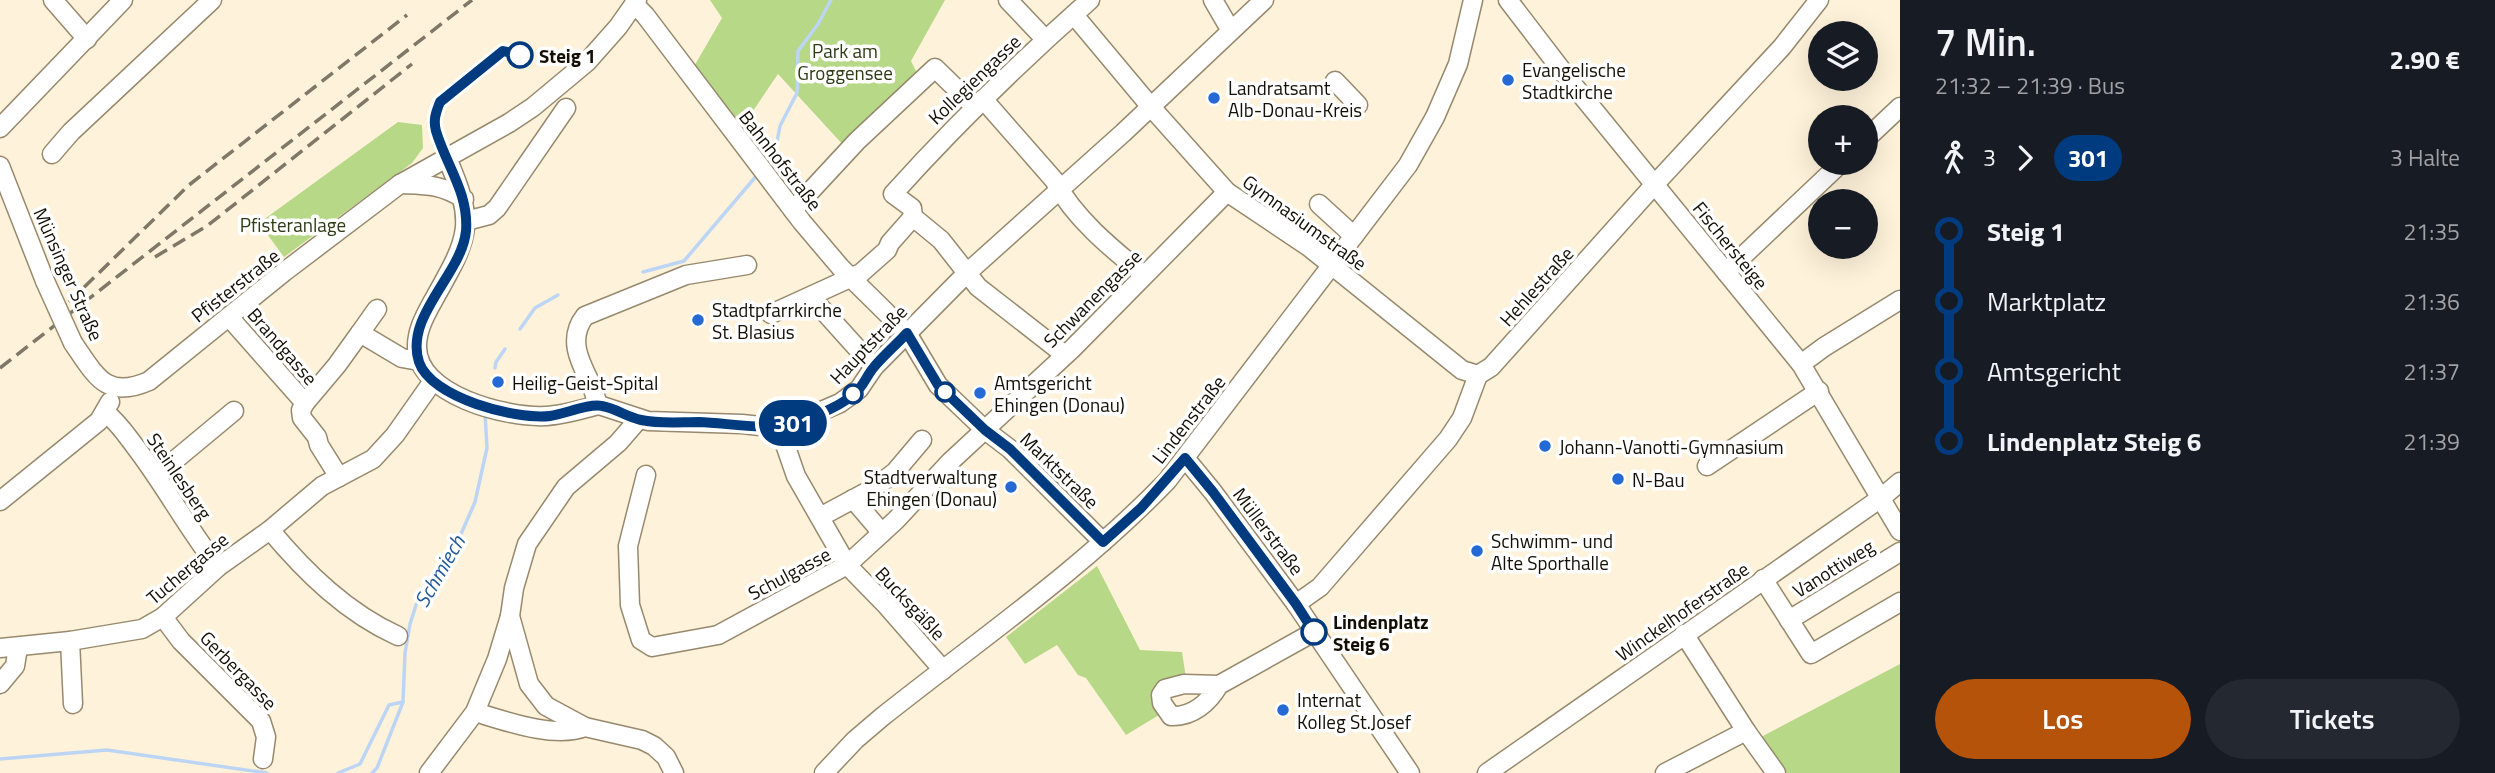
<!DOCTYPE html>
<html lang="de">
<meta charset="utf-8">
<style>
:root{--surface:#171b24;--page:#242831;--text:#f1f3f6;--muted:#9ea1a6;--accent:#b45309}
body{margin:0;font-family:"Titillium Web",sans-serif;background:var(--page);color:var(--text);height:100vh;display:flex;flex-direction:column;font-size:26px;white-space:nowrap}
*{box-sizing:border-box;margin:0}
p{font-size:23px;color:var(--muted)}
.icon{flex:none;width:38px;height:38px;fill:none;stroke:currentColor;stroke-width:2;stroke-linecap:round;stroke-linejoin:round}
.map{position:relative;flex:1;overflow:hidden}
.drawer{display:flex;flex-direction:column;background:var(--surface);width:595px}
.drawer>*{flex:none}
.badge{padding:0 14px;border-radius:23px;font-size:24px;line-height:46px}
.fabs{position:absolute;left:1808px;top:21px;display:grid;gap:14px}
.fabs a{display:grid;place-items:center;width:70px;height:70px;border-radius:50%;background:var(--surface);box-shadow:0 7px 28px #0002;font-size:35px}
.map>.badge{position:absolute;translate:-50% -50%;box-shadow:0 0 0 4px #fff}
.legs{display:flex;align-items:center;gap:10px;height:77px;padding:0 35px;font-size:23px}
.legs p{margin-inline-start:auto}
.head{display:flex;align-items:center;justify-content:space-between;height:119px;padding:0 35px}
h1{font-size:38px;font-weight:600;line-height:52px}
.primary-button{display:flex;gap:14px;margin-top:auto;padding:14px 35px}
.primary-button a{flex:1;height:80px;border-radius:42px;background:var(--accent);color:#fff;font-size:28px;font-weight:600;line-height:80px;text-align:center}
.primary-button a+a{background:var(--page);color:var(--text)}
ul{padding:0 35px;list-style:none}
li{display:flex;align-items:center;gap:24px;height:70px;font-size:26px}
li i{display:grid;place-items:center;width:10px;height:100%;margin:0 9px;background:currentColor}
li i::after{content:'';width:18px;height:18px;margin:-9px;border:5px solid;border-radius:50%;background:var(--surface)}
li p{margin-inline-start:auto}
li:first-child i{background:linear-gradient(#0000 50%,currentColor 0)}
li:last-child i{background:linear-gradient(currentColor 50%,#0000 0)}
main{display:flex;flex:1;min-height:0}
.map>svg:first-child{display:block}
.green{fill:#b6d887}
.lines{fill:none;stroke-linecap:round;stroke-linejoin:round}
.stream{stroke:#bdd5f4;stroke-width:3.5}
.minor-casing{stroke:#97896d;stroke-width:21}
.minor{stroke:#fff;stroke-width:18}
.rail{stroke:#7f7767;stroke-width:3.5;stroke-dasharray:14 7;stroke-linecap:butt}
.minor-bridge-casing{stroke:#97896d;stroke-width:21;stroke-linecap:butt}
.minor-bridge{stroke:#fff;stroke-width:18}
.line-1-casing{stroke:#fff;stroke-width:16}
.line-1{stroke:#003b80;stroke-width:10}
.stop-1-dot{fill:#fff;stroke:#003b80;stroke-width:3.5}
.poi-dot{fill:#2569d5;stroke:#fff;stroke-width:2.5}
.labels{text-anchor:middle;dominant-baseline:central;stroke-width:7;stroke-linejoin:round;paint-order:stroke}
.park-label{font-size:19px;fill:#2c3b15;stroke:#fff}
.stop-label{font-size:19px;font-weight:bold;fill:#140f05;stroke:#fff;text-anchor:start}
.poi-label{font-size:19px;fill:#140f05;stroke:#fff;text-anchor:start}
.street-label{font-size:19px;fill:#140f05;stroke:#fff}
.water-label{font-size:21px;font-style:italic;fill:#1f579b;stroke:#fff}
</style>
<main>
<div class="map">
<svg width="1900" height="773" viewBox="0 0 1900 773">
<rect width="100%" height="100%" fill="#fef2da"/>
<g class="green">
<polygon points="710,0 945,0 911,61 917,73 845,147 778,74 740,130 692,70 722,18"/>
<polygon points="398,122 422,125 423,148 412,163 284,257 259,223"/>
<polygon points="1097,566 1140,650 1182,652 1186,678 1155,699 1159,715 1126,735 1086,678 1078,675 1057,645 1025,664 1006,637"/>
<polygon points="1900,664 1900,773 1787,773 1761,737"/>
</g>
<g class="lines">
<g class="stream">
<polyline points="765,165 775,152 780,126 797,93 798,51 818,24 831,0"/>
<polyline points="643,272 684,261 758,174"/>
<polyline points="520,329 535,308 558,295"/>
<polyline points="495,368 496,362 505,349"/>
<polyline points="0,759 107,750 267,773"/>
<polyline points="338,773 360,764 389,705 403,702"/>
<polyline points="372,773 377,768 403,702 405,653 410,624 417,602 461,534 475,502 487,448 485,413"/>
</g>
<defs>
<g id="minor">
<polyline points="53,0 87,39"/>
<polyline points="1008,0 1045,39"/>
<polyline points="1213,0 1231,31"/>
<polyline points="1508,0 1570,81 1801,364 1900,531"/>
<polyline points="634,4 645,15 802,222 841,268 907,333 938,385 985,430 1010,449 1103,542"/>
<polyline points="1074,15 1151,107 1227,192 1309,247 1462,370 1478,375"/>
<polyline points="1335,81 1358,105"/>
<path d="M983,99L1054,180C1074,218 1111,248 1144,275"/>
<polyline points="0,128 123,0"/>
<polyline points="1866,139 1900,107"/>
<polyline points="52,154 71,132 212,0"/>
<path d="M446,156C477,225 469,237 433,301C426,314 417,329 417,346C416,395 506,418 546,416C564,415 582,409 599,405"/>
<polyline points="0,166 45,281"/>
<path d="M400,184C427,185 440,184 464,199"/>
<polyline points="1319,204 1354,236"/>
<polyline points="793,210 857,141 935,68 975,107"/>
<polyline points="466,221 489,215 497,208 566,108"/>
<path d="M747,265L686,275L585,316C567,339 580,362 591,384C594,391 595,398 599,405L648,421L742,424L770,427L796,422L840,403L859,389L874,367L968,272L1123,133L1264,0"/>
<polyline points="1726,272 1841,163"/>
<polyline points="811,297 874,367"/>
<polyline points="771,314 861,273 887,250 890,243 913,217"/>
<polyline points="229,317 305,403"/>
<polyline points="360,333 377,309"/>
<path d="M73,343C96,376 106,400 149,381L284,272L400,184L509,123L533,107L587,62L618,27L637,0"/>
<path d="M1065,355L978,287L941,240L913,217L912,208L893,194C955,125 1021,61 1090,0"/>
<polyline points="1801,364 1824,347 1900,300"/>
<path d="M105,412C119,423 127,436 137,449C166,487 188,529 218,567"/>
<polyline points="779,427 796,476 847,565 887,606 943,670"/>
<polyline points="1185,458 1213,492 1296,604 1410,773"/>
<polyline points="1707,466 1819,391"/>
<polyline points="157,475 234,411"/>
<polyline points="646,475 628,546 630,605 641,640 652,647 718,635 847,565 896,520 951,461 1072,349 1227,192"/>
<polyline points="339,477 319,445 317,437 302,418 301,410 305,403 337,365 360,333 402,358 419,361"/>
<polyline points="853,499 882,533"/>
<polyline points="0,501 99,421 110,402"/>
<polyline points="820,517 874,488 895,472 922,440"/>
<path d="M270,530C306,573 347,613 398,636"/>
<polyline points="1763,579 1811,654 1900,602"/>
<polyline points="1296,604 1320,587 1448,439 1462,418 1478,375 1491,367 1655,184 1782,47 1819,0"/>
<polyline points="510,616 529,684 546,706 585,727 642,740 654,746 666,757 674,773"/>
<polyline points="163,617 181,641 261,721 266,737 263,759"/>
<polyline points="1789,620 1900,552"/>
<polyline points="70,641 73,704"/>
<polyline points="0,648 70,641 142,629 163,617 218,567 270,530 322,486 373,459 395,435 433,381"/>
<polyline points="0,684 15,666 18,647"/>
<path d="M1219,685C1209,702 1193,717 1171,716L1162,703L1161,695L1165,689L1184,684L1219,685L1314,632"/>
<path d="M475,712C505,721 555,739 585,727"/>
<polyline points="1746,731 1776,773"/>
<polyline points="429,773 475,712 497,659 510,616 514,588 527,544 566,487 618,443 638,420"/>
<path d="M824,773L855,740L882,717C979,640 1081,570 1167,481L1408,165L1435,117L1458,64L1473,0"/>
<polyline points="1487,773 1881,498 1900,482"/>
<polyline points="1665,773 1746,731 1684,634"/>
</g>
</defs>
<use href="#minor" class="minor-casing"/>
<use href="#minor" class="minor"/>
<g class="rail">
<polyline points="155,257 207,226 412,64"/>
<polyline points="69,302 189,185 407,15"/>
<polyline points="0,368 472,0"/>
</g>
<defs>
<polyline id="minor-bridge" points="45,281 73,343"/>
</defs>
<use href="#minor-bridge" class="minor-bridge-casing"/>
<use href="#minor-bridge" class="minor-bridge"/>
</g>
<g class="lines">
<defs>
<path id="line-1" d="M520,55L503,51L440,102C436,112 433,120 436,131C446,165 469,193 466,231C462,274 404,316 419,362C431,398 516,420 550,416C565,414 589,403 602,406C615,408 627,417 641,420C660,424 680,422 699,422C729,423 766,431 794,423C815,416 844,406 859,389C865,382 868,374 874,367C884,355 896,345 907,333L938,385L985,430L1010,449L1103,542L1141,508L1185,458L1213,492L1296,604L1314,632"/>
</defs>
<use href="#line-1" class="line-1-casing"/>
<use href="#line-1" class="line-1"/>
</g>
<g class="stop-1-dot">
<circle cx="520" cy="55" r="12"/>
<circle cx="945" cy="392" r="9"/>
<circle cx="853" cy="394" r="9"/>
<circle cx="1314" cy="632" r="12"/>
</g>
<g class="poi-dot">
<circle cx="1508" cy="80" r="7"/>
<circle cx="1214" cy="98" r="7"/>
<circle cx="698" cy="320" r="7"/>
<circle cx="498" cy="382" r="7"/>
<circle cx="980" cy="393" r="7"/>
<circle cx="1545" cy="446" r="7"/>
<circle cx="1618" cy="479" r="7"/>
<circle cx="1011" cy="487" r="7"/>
<circle cx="1477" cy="551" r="7"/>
<circle cx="1283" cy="710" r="7"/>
</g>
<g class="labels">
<g class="park-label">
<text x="845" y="50">Park am<tspan x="845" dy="22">Groggensee</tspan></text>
<text x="293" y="224">Pfisteranlage</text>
</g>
<g class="stop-label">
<text x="539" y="55">Steig 1</text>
<text x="1333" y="621">Lindenplatz<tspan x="1333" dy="22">Steig 6</tspan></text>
</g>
<g class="poi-label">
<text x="1522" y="69">Evangelische<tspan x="1522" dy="22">Stadtkirche</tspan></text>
<text x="1228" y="87">Landratsamt<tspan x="1228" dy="22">Alb-Donau-Kreis</tspan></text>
<text x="712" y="309">Stadtpfarrkirche<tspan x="712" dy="22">St. Blasius</tspan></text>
<text x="512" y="382">Heilig-Geist-Spital</text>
<text x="994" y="382">Amtsgericht<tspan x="994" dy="22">Ehingen (Donau)</tspan></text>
<text x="1559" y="446">Johann-Vanotti-Gymnasium</text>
<text x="997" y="476" text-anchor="end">Stadtverwaltung<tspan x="997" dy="22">Ehingen (Donau)</tspan></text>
<text x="1632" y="479">N-Bau</text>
<text x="1491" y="540">Schwimm- und<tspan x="1491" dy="22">Alte Sporthalle</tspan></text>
<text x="1297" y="699">Internat<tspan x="1297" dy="22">Kolleg St.Josef</tspan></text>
</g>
<g class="street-label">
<text transform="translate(974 79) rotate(-44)">Kollegiengasse</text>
<text transform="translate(781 160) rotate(52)">Bahnhofstraße</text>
<text transform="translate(1305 222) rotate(36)">Gymnasiumstraße</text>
<text transform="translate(1731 245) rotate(51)">Fischersteige</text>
<text transform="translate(69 274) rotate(66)">Münsinger Straße</text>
<text transform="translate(235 285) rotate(-38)">Pfisterstraße</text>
<text transform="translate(1536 286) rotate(-48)">Hehlestraße</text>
<text transform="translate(1092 298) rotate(-45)">Schwanengasse</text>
<text transform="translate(868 344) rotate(-46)">Hauptstraße</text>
<text transform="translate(283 346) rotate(49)">Brandgasse</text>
<text transform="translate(1188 419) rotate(-52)">Lindenstraße</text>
<text transform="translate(1060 470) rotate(44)">Marktstraße</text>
<text transform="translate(180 476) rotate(56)">Steinlesberg</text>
<text transform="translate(1269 531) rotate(53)">Müllerstraße</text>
<text transform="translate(187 568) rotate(-40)">Tuchergasse</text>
<text transform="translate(1833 568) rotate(-32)">Vanottiweg</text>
<text transform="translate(789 573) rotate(-28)">Schulgasse</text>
<text transform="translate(911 603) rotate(47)">Bucksgäßle</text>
<text transform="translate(1682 611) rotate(-35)">Winckelhoferstraße</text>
<text transform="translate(239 670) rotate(46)">Gerbergasse</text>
</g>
<g class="water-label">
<text transform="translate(439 571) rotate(-60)">Schmiech</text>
</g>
</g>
</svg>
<div class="fabs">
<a><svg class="icon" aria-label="layers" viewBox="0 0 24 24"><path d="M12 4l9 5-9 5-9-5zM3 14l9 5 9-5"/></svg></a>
<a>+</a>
<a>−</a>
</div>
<b class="badge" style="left:793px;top:423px;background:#003b80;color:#fff">301</b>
</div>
<section class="drawer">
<div class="head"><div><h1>7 Min.</h1><p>21:32 – 21:39 · Bus</p></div><b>2.90 €</b></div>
<div class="legs"><svg class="icon" aria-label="walk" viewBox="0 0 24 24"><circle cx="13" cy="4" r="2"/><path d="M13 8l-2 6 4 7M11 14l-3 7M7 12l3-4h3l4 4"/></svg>3<svg class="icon" aria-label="forward" viewBox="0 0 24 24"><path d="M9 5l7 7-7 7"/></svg><b class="badge" style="background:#003b80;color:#fff">301</b><p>3 Halte</p></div>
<ul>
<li><i style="color:#003b80"></i><b>Steig 1</b><p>21:35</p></li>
<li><i style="color:#003b80"></i><span>Marktplatz</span><p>21:36</p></li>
<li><i style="color:#003b80"></i><span>Amtsgericht</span><p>21:37</p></li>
<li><i style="color:#003b80"></i><b>Lindenplatz Steig 6</b><p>21:39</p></li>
</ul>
<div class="primary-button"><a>Los</a><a>Tickets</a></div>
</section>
</main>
